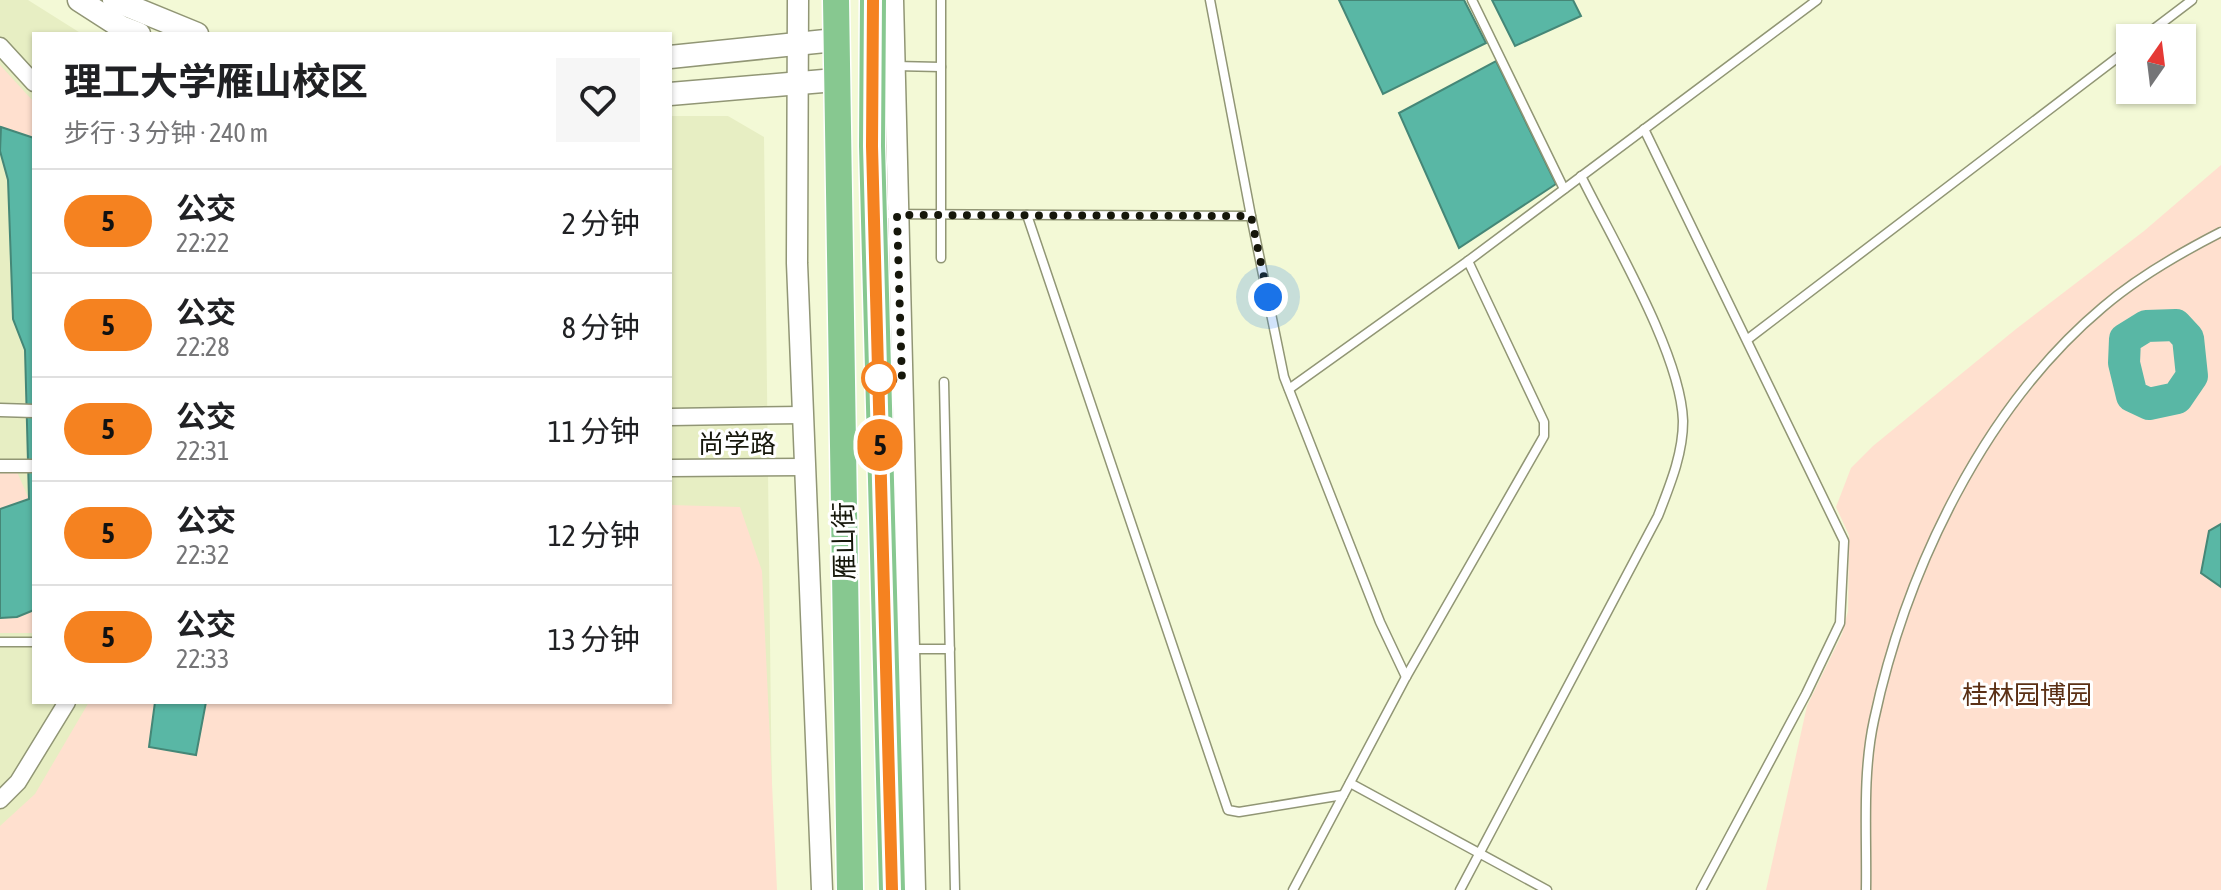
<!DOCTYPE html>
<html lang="zh">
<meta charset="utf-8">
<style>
:root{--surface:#fff;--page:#f6f6f6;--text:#202124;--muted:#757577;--line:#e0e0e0}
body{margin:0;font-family:"Asap Condensed","Noto Sans SC",sans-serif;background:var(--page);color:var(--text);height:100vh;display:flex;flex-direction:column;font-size:30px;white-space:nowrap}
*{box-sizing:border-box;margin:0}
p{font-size:26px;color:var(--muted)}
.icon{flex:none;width:44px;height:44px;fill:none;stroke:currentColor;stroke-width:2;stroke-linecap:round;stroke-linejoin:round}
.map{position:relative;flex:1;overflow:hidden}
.sheet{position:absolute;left:32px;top:32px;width:640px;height:672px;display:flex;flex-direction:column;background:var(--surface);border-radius:0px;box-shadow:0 2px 6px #0004}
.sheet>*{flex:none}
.badge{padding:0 16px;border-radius:26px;font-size:28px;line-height:52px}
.needle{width:52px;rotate:14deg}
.controls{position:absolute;left:2116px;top:24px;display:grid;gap:16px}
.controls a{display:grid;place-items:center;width:80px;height:80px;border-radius:0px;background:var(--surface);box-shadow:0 2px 6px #0004;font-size:40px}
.you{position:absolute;width:40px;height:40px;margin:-20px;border:6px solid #fff;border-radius:50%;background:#1a73e8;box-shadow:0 0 0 12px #1a73e833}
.map>.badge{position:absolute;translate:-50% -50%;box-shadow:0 0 0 4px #fff}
.round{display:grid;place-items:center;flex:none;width:84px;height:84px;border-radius:0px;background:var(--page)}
.headline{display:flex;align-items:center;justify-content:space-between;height:136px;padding:0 32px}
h1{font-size:38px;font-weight:700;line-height:60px}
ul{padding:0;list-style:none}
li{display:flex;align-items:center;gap:24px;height:104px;padding:0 32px;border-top:2px solid var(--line)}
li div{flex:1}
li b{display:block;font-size:30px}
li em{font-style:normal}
li .badge{min-width:88px;font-weight:700;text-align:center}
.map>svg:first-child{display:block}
.built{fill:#e7eec3}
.green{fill:#ffe0cf}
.water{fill:#59b7a5;stroke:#458777;stroke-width:2}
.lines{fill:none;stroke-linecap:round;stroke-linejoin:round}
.river{stroke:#59b7a5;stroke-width:32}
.service-casing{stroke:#919675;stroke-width:11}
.pedestrian-casing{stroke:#919675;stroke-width:15}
.minor-casing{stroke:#919675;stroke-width:19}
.tertiary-casing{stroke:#919675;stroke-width:23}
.secondary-casing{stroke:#919675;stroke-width:25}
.trunk-casing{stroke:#fff;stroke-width:29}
.service{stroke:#fff;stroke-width:8}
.pedestrian{stroke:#fff;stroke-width:12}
.minor{stroke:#fff;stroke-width:16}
.tertiary{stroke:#fff;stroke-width:20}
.secondary{stroke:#fff;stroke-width:22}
.trunk{stroke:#87c890;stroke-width:26}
.line-casing{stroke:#fff;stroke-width:18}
.line{stroke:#f58220;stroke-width:12}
.walk{stroke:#16170b;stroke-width:8;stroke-dasharray:0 14.4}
.stop-dot{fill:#fff;stroke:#f58220;stroke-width:4}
.labels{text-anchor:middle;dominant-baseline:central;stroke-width:6;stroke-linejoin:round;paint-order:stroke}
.street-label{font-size:26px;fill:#16170b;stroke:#fff}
.park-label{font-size:26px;fill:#5b3015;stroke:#fff}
</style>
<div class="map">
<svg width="2221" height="890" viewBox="0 0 2221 890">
<rect width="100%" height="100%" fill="#f3f9d6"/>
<polygon class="built" points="0,0 28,0 82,34 34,34 34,702 670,702 670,116 728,116 764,137 773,890 0,890"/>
<g class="green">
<polygon points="0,65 34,102 34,138 0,127"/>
<polygon points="2221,165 2221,890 1766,890 1807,706 1842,634 1848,611 1849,535 1836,507 1851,468 1873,446 2016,329 2144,231"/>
<polygon points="0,472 17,472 29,499 0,509"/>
<polygon points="670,505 740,507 762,571 777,890 0,890 0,826 35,794 89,702 670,702"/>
<polygon points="34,610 34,633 0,633 0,618"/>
</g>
<g class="water">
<polygon points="1339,0 1464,0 1486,43 1383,94"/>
<polygon points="1492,0 1573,0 1581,16 1515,46"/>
<polygon points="1496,61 1556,184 1459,248 1399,113"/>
<polygon points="1,127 34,138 34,610 17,617 0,618 0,509 29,499 25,350 13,319 8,180 0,151"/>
<polygon points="2221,524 2221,587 2201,573 2209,531"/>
<polygon points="155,702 206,702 196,755 149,747"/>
</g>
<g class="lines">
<polygon class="river" points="2176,325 2188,338 2192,376 2177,398 2149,404 2132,396 2124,363 2125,339 2146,326"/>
<defs>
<g id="service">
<polyline points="1472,0 1564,189"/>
<polyline points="2142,38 2192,0"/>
<polyline points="895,66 941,67"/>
<polyline points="1644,129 1844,541 1840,623 1806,694 1701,890"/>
<polyline points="877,214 1251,216 1210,0"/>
<polyline points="1027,215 1228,810 1239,812 1343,795"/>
<polyline points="1251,216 1284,377 1380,622 1406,677"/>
<polyline points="941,258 941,0"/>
<polyline points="1468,261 1817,0"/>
<polyline points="1748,339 2130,48"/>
<polyline points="944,382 955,890"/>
<polyline points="1289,389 1468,261 1544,422 1544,436 1406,677 1293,890"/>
<polyline points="0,642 34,642"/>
<polyline points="910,649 950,649"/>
<polyline points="1350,783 1547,890"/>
<path d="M1460,890L1658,516C1670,485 1683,454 1683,421C1681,354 1612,239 1581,176"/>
<path d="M1866,890C1867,834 1862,775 1874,720C1906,570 1984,407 2103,307C2138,277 2180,253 2221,232"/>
</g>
<g id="pedestrian">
<polyline points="0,410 34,411"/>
<polyline points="0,466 34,466"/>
</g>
<g id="minor">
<polyline points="0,46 34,83"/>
<polyline points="670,417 802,415"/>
<polyline points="670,468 804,467"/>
<polyline points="0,800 18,782 67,702"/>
</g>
<g id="tertiary">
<polyline points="798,0 797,263 822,890"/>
<polyline points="893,0 915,890"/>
</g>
<g id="secondary">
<polyline points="79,0 121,27 139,34"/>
<polyline points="114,0 197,34"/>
<polyline points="670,57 835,40"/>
<polyline points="670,94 835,80"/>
</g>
<g id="trunk">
<polyline points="836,0 850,890"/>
<polyline points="873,0 872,146 892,890"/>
</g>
</defs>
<use href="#service" class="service-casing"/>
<use href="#pedestrian" class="pedestrian-casing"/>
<use href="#minor" class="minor-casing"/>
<use href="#tertiary" class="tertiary-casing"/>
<use href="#secondary" class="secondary-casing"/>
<use href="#trunk" class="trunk-casing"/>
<use href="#service" class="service"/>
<use href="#pedestrian" class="pedestrian"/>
<use href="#minor" class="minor"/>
<use href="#tertiary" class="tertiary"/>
<use href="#secondary" class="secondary"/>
<use href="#trunk" class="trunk"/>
</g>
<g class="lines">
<defs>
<polyline id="line" points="873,0 872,146 892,890"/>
</defs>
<use href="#line" class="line-casing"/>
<use href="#line" class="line"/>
<polyline class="walk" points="879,378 902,381 897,215 1251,216 1268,297"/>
</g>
<circle class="stop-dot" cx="879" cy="378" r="16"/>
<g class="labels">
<g class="street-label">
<text x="737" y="444">尚学路</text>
<text transform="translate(844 541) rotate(-91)">雁山街</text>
</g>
<g class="park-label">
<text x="2027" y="695">桂林园博园</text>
</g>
</g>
</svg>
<div class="controls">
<a><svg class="needle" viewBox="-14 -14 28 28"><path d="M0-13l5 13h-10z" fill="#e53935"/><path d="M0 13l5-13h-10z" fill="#757577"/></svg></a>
</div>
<div class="you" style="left:1268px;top:297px"></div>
<b class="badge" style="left:880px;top:445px;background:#f58220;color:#111">5</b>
<section class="sheet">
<div class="headline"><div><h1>理工大学雁山校区</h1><p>步行 · 3 分钟 · 240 m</p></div><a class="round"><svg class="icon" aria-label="heart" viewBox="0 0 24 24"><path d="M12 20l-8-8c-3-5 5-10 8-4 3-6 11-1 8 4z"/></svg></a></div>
<ul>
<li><span class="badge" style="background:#f58220;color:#111">5</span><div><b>公交</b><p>22:22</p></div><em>2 分钟</em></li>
<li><span class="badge" style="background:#f58220;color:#111">5</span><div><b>公交</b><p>22:28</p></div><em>8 分钟</em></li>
<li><span class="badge" style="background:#f58220;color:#111">5</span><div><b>公交</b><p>22:31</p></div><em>11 分钟</em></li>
<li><span class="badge" style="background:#f58220;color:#111">5</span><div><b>公交</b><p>22:32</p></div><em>12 分钟</em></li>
<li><span class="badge" style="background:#f58220;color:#111">5</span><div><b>公交</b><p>22:33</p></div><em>13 分钟</em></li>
</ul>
</section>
</div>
